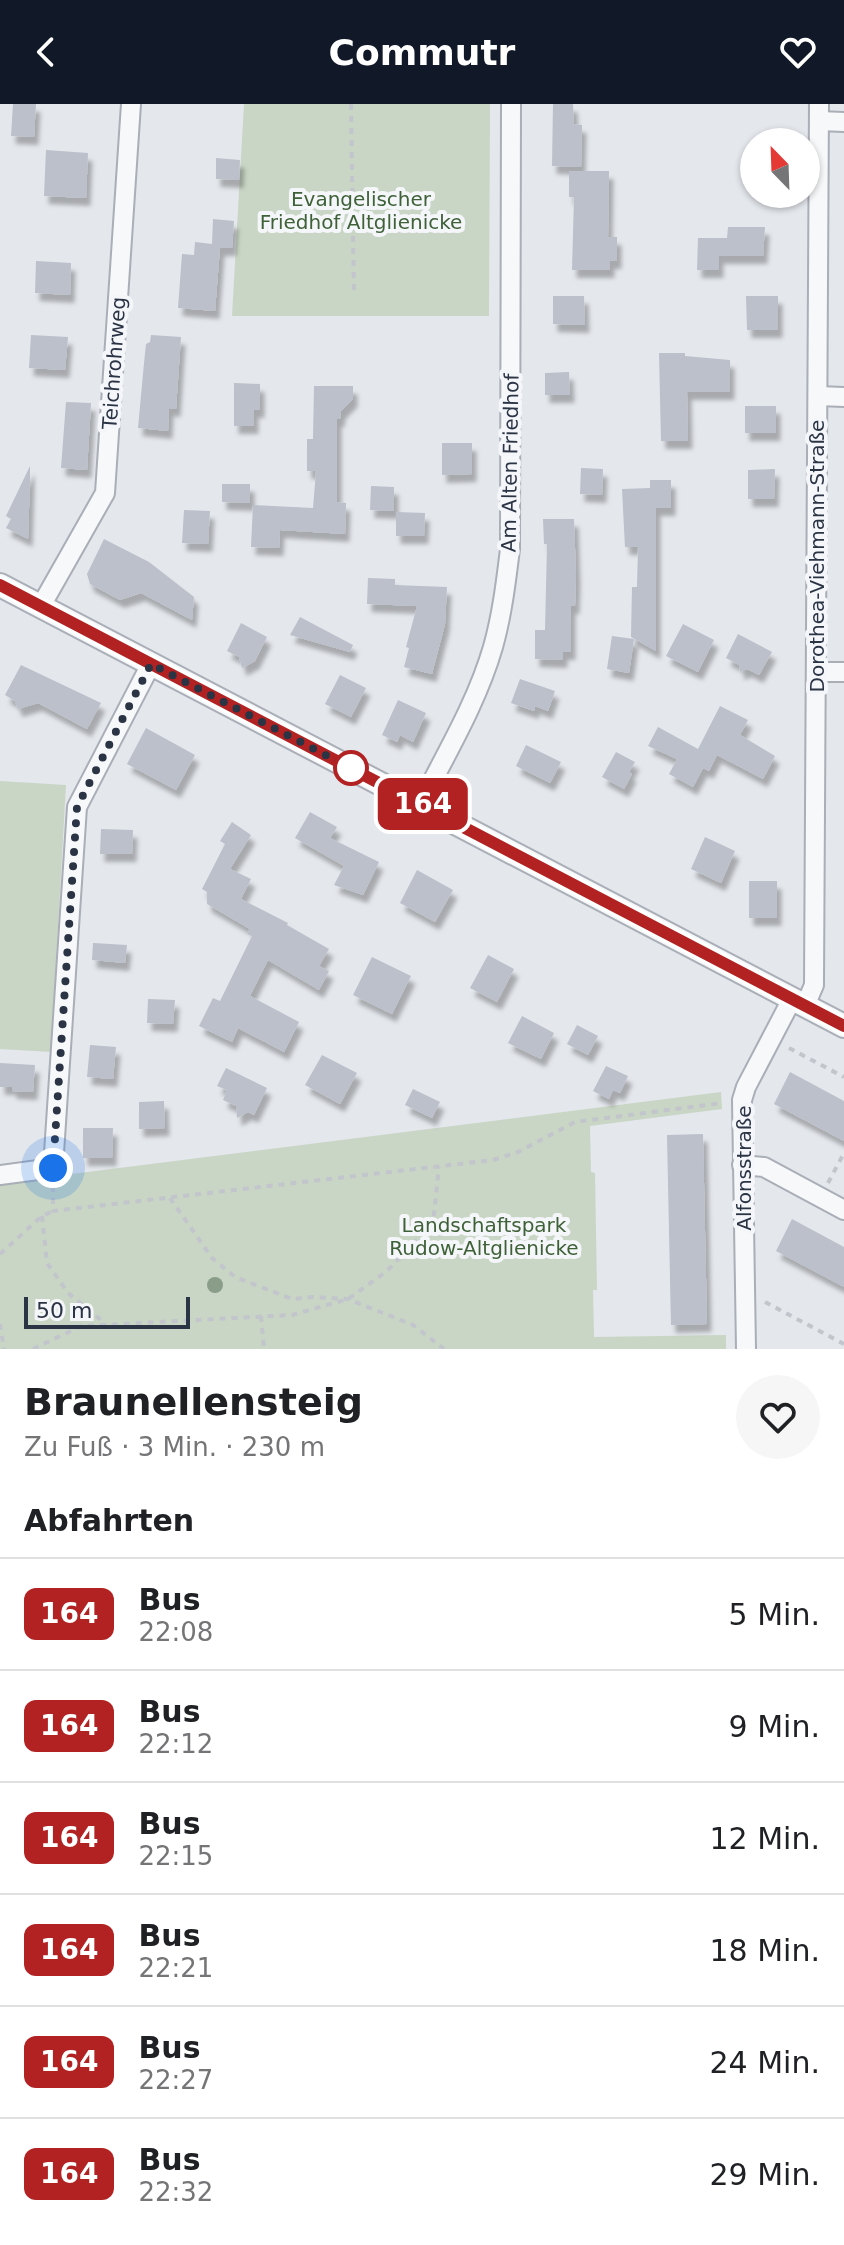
<!DOCTYPE html>
<html lang="de">
<meta charset="utf-8">
<style>
:root{--surface:#fff;--page:#f6f6f6;--text:#202124;--muted:#757577;--line:#e0e0e0;--accent:#111827}
body{margin:0;font-family:"DejaVu Sans",sans-serif;background:var(--page);color:var(--text);height:100vh;display:flex;flex-direction:column;font-size:30px;white-space:nowrap}
*{box-sizing:border-box;margin:0}
p{font-size:26px;color:var(--muted)}
.icon{flex:none;width:44px;height:44px;fill:none;stroke:currentColor;stroke-width:2;stroke-linecap:round;stroke-linejoin:round}
.map{position:relative;height:1245px;overflow:hidden}
.details{display:flex;flex-direction:column;background:var(--surface);flex:1}
.details>*{flex:none}
.badge{padding:0 16px;border-radius:12px;font-size:28px;line-height:52px}
.needle{width:52px;rotate:337deg}
.tools{position:absolute;left:740px;top:24px;display:grid;gap:16px}
.tools a{display:grid;place-items:center;width:80px;height:80px;border-radius:50%;background:var(--surface);box-shadow:0 2px 6px #0004;font-size:40px}
.scale{position:absolute;left:24px;bottom:20px;width:166px;box-sizing:border-box;padding-left:8px;border:4px solid #2b3445;border-top:0;font-size:22px;line-height:28px;white-space:nowrap;color:#2b3445;-webkit-text-stroke:6px #f4f6f9;paint-order:stroke}
.you{position:absolute;width:40px;height:40px;margin:-20px;border:6px solid #fff;border-radius:50%;background:#1a73e8;box-shadow:0 0 0 12px #1a73e833}
.map>.badge{position:absolute;translate:-50% -50%;box-shadow:0 0 0 4px #fff}
h2{padding:0 24px;font-size:30px;line-height:72px}
.round{display:grid;place-items:center;flex:none;width:84px;height:84px;border-radius:42px;background:var(--page)}
.head{display:flex;align-items:center;justify-content:space-between;height:136px;padding:0 24px}
h1{font-size:38px;font-weight:700;line-height:60px}
ul{padding:0;list-style:none}
li{display:flex;align-items:center;gap:24px;height:112px;padding:0 24px;border-top:2px solid var(--line)}
li div{flex:1}
li b{display:block;font-size:30px}
li em{font-style:normal}
li .badge{min-width:88px;font-weight:700;text-align:center}
header{display:flex;justify-content:space-between;align-items:center;height:104px;padding:0 24px;background:var(--accent);color:#fff;font-size:36px;font-weight:700}
.map>svg:first-child{display:block}
.green{fill:#c9d6c5}
.building{fill:#bbc0ca;filter:url(#shadow)}
.lines{fill:none;stroke-linecap:round;stroke-linejoin:round}
.minor-casing{stroke:#a9aeb7;stroke-width:22}
.tertiary-casing{stroke:#a9aeb7;stroke-width:26}
.path{stroke:#c2c5cb;stroke-width:4;stroke-dasharray:6 6;stroke-linecap:butt}
.minor{stroke:#f7f8fa;stroke-width:18}
.tertiary{stroke:#f7f8fa;stroke-width:22}
.tree{fill:#899d89}
.line-casing{stroke:#fff;stroke-width:18}
.line{stroke:#b22222;stroke-width:12}
.walk{stroke:#2b3445;stroke-width:8;stroke-dasharray:0 14.4}
.stop-dot{fill:#fff;stroke:#b22222;stroke-width:4}
.labels{text-anchor:middle;dominant-baseline:central;stroke-width:8;stroke-linejoin:round;paint-order:stroke}
.park-label{font-size:20px;fill:#3f6138;stroke:#f4f6f9}
.street-label{font-size:20px;fill:#2b3445;stroke:#f4f6f9}
</style>
<header><svg class="icon" aria-label="back" viewBox="0 0 24 24"><path d="M15 5l-7 7 7 7"/></svg>Commutr<svg class="icon" aria-label="heart" viewBox="0 0 24 24"><path d="M12 20l-8-8c-3-5 5-10 8-4 3-6 11-1 8 4z"/></svg></header>
<div class="map">
<svg width="844" height="1245" viewBox="0 0 844 1245">
<defs>
<filter id="shadow"><feDropShadow dx="4.5" dy="8" stdDeviation="2" flood-color="#0004"/></filter>
</defs>
<rect width="100%" height="100%" fill="#e4e7ec"/>
<g class="green">
<polygon points="244,0 490,0 489,212 232,212"/>
<polygon points="0,677 66,681 51,948 0,945"/>
<polygon points="721,988 722,1005 590,1022 591,1068 595,1069 597,1186 593,1186 594,1233 726,1231 726,1245 0,1245 0,1079"/>
</g>
<g class="building">
<polygon points="13,0 36,0 34,33 11,32"/>
<polygon points="553,0 573,0 574,20 582,21 581,63 552,62"/>
<polygon points="46,46 88,49 86,94 44,92"/>
<polygon points="216,54 240,56 239,76 216,75"/>
<polygon points="569,67 609,67 608,133 617,133 617,157 610,157 610,166 572,166 574,93 569,93"/>
<polygon points="213,115 234,117 232,144 220,144 215,207 178,204 182,150 194,151 195,138 212,140"/>
<polygon points="728,123 765,123 763,152 719,152 719,166 697,166 698,134 727,134"/>
<polygon points="36,157 71,159 70,191 35,189"/>
<polygon points="553,192 584,192 585,221 553,220"/>
<polygon points="746,192 778,192 778,226 747,226"/>
<polygon points="31,231 68,233 65,266 29,264"/>
<polygon points="151,231 181,233 176,305 169,304 168,327 138,324 144,259 146,240 150,238"/>
<polygon points="659,249 685,249 685,252 730,256 730,288 687,288 688,337 661,337"/>
<polygon points="569,268 570,291 545,291 545,269"/>
<polygon points="234,279 260,280 260,306 254,306 254,322 234,322"/>
<polygon points="314,282 353,282 353,295 341,307 340,315 337,315 337,398 346,399 345,430 280,426 279,444 251,443 253,401 313,404 316,367 307,367 307,335 313,335"/>
<polygon points="66,298 91,299 87,366 61,364"/>
<rect x="745" y="302" width="31" height="27"/>
<polygon points="442,339 472,339 472,370 442,371"/>
<polygon points="30,362 30,376 28,435 6,424 11,415 6,412"/>
<polygon points="581,364 603,365 602,391 580,390"/>
<polygon points="775,365 774,395 748,395 748,366"/>
<polygon points="650,376 671,376 671,404 656,404 656,547 631,533 632,483 637,483 638,443 625,443 622,385 650,384"/>
<polygon points="222,380 250,380 250,399 222,398"/>
<polygon points="371,382 394,383 394,407 370,406"/>
<polygon points="184,406 210,407 208,440 182,439"/>
<polygon points="396,408 425,409 424,432 396,432"/>
<polygon points="543,415 574,415 576,473 575,502 571,502 571,548 563,548 563,556 535,555 535,526 545,526 547,440 544,440"/>
<polygon points="104,435 149,458 194,493 192,516 141,489 120,496 90,480 87,470"/>
<polygon points="368,474 395,475 395,481 447,483 445,520 432,570 404,563 409,544 406,543 417,502 367,500"/>
<polygon points="300,513 353,541 350,548 290,531"/>
<polygon points="241,519 267,533 255,557 242,564 239,553 227,547"/>
<polygon points="683,520 714,536 698,568 666,552"/>
<polygon points="738,530 772,548 759,571 747,565 740,568 739,561 726,554"/>
<polygon points="612,532 634,535 629,569 607,565"/>
<polygon points="21,561 101,599 87,625 38,599 18,605 15,597 5,591"/>
<polygon points="340,571 366,584 351,613 325,600"/>
<polygon points="520,575 555,587 548,607 535,602 534,607 511,599"/>
<polygon points="398,596 426,609 413,638 400,631 397,638 382,631"/>
<polygon points="720,602 748,616 740,631 775,652 763,675 717,651 709,667 703,664 693,683 669,670 677,655 648,642 658,623 698,645"/>
<polygon points="146,624 195,651 176,686 127,660"/>
<polygon points="526,641 561,658 550,679 516,662"/>
<polygon points="616,648 635,658 629,668 632,670 624,685 602,673"/>
<polygon points="310,708 337,723 330,734 379,758 363,791 334,781 344,762 295,734"/>
<polygon points="232,718 251,731 230,765 251,775 241,795 288,819 287,821 329,845 319,862 329,867 319,886 268,856 250,892 299,918 284,948 238,924 232,938 199,922 213,894 220,897 252,832 247,830 250,825 207,800 207,788 202,785 225,740 220,737"/>
<polygon points="101,725 133,726 132,750 100,750"/>
<polygon points="705,733 735,747 721,779 691,765"/>
<polygon points="417,766 453,786 435,818 400,799"/>
<rect x="749" y="777" width="28" height="37"/>
<polygon points="93,839 127,841 125,859 92,856"/>
<polygon points="488,851 514,865 497,898 470,884"/>
<polygon points="372,853 411,872 392,910 353,891"/>
<polygon points="148,895 175,896 173,920 147,919"/>
<polygon points="522,912 554,929 541,955 508,939"/>
<polygon points="577,921 598,932 588,951 567,940"/>
<polygon points="90,941 116,943 113,975 87,973"/>
<polygon points="322,951 357,969 340,1000 305,981"/>
<polygon points="0,959 35,961 33,988 12,987 12,983 0,983"/>
<polygon points="606,962 628,972 620,989 613,986 609,995 593,987"/>
<polygon points="226,964 267,984 254,1011 248,1008 237,1014 236,1002 223,996 227,986 217,982"/>
<polygon points="790,968 844,997 844,1037 774,1000"/>
<polygon points="413,985 440,998 432,1014 405,1001"/>
<polygon points="164,997 165,1024 139,1025 139,998"/>
<polygon points="83,1024 113,1024 112,1054 83,1054"/>
<polygon points="703,1030 707,1220 671,1221 667,1031"/>
<polygon points="792,1115 844,1143 844,1183 776,1147"/>
</g>
<g class="lines">
<defs>
<g id="minor">
<polyline points="819,17 844,18"/>
<polyline points="818,292 844,293"/>
<polyline points="41,502 105,389 131,0"/>
<polyline points="816,568 844,568"/>
<path d="M421,699C447,648 477,598 493,543C502,511 506,478 510,445L511,0"/>
<polyline points="805,902 814,881 819,0"/>
<polyline points="742,1061 764,1063 844,1106"/>
<polyline points="0,1071 53,1064 77,703 151,560"/>
<polyline points="746,1245 742,996 746,983 792,895"/>
</g>
<polyline id="tertiary" points="0,481 844,922"/>
</defs>
<use href="#minor" class="minor-casing"/>
<use href="#tertiary" class="tertiary-casing"/>
<g class="path">
<polyline points="351,0 354,192"/>
<polyline points="789,944 844,973"/>
<polyline points="828,1079 844,1049"/>
<polyline points="53,1082 53,1107 493,1056 518,1048 575,1018 722,999"/>
<polyline points="170,1094 212,1154 235,1173 292,1195 313,1193 348,1195 413,1221 444,1245"/>
<polyline points="42,1112 47,1159 68,1189 106,1220"/>
<polyline points="0,1150 42,1112 53,1107"/>
<polyline points="765,1198 844,1240"/>
<polyline points="261,1212 264,1245"/>
<polyline points="0,1220 4,1245"/>
<polyline points="33,1245 81,1222 292,1211 348,1195 387,1167 433,1119 439,1063"/>
</g>
<use href="#minor" class="minor"/>
<use href="#tertiary" class="tertiary"/>
</g>
<circle class="tree" cx="215" cy="1181" r="8"/>
<g class="lines">
<defs>
<polyline id="line" points="0,481 844,922"/>
</defs>
<use href="#line" class="line-casing"/>
<use href="#line" class="line"/>
<polyline class="walk" points="53,1064 77,703 151,560 360,669 351,664"/>
</g>
<circle class="stop-dot" cx="351" cy="664" r="16"/>
<g class="labels">
<g class="park-label">
<text x="361" y="95">Evangelischer<tspan x="361" dy="23">Friedhof Altglienicke</tspan></text>
<text x="484" y="1121">Landschaftspark<tspan x="484" dy="23">Rudow-Altglienicke</tspan></text>
</g>
<g class="street-label">
<text transform="translate(114 259) rotate(-86)">Teichrohrweg</text>
<text transform="translate(510 359) rotate(-89)">Am Alten Friedhof</text>
<text transform="translate(817 452) rotate(-90)">Dorothea-Viehmann-Straße</text>
<text transform="translate(744 1064) rotate(-90)">Alfonsstraße</text>
</g>
</g>
</svg>
<div class="tools">
<a><svg class="needle" viewBox="-14 -14 28 28"><path d="M0-13l5 13h-10z" fill="#e53935"/><path d="M0 13l5-13h-10z" fill="#757577"/></svg></a>
</div>
<div class="scale">50 m</div>
<div class="you" style="left:53px;top:1064px"></div>
<b class="badge" style="left:423px;top:700px;background:#b22222;color:#fff">164</b>
</div>
<section class="details">
<div class="head"><div><h1>Braunellensteig</h1><p>Zu Fuß · 3 Min. · 230 m</p></div><a class="round"><svg class="icon" aria-label="heart" viewBox="0 0 24 24"><path d="M12 20l-8-8c-3-5 5-10 8-4 3-6 11-1 8 4z"/></svg></a></div>
<h2>Abfahrten</h2>
<ul>
<li><span class="badge" style="background:#b22222;color:#fff">164</span><div><b>Bus</b><p>22:08</p></div><em>5 Min.</em></li>
<li><span class="badge" style="background:#b22222;color:#fff">164</span><div><b>Bus</b><p>22:12</p></div><em>9 Min.</em></li>
<li><span class="badge" style="background:#b22222;color:#fff">164</span><div><b>Bus</b><p>22:15</p></div><em>12 Min.</em></li>
<li><span class="badge" style="background:#b22222;color:#fff">164</span><div><b>Bus</b><p>22:21</p></div><em>18 Min.</em></li>
<li><span class="badge" style="background:#b22222;color:#fff">164</span><div><b>Bus</b><p>22:27</p></div><em>24 Min.</em></li>
<li><span class="badge" style="background:#b22222;color:#fff">164</span><div><b>Bus</b><p>22:32</p></div><em>29 Min.</em></li>
</ul>
</section>
